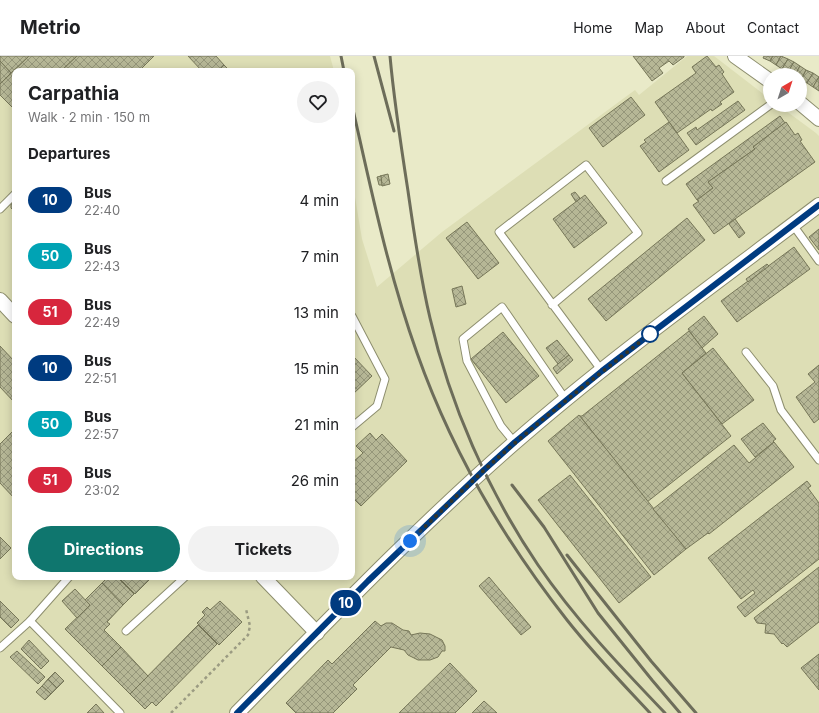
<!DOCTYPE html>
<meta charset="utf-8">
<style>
:root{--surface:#fff;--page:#f2f2f2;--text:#202124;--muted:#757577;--line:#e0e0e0;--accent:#0f766e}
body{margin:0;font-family:Inter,sans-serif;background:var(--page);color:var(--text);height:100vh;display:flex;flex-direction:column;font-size:15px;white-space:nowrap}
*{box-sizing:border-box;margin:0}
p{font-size:13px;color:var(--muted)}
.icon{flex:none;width:22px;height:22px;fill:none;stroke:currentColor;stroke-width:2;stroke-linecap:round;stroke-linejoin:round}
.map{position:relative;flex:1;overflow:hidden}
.details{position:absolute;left:12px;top:12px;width:343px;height:512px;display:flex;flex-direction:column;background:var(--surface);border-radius:8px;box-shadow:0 2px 10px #0003}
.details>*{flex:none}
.badge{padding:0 8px;border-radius:13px;font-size:14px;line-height:26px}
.needle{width:26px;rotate:39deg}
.buttons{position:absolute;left:763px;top:12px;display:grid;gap:8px}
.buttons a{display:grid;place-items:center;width:44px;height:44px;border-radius:50%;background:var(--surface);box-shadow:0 2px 10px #0003;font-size:20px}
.you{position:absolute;width:20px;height:20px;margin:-10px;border:3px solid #fff;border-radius:50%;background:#1a73e8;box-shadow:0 0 0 6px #1a73e833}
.map>.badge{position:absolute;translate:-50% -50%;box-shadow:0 0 0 2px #fff}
h2{padding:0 16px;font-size:15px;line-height:36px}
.round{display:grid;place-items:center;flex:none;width:42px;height:42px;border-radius:21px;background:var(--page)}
.head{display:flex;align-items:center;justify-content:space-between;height:68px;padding:0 16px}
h1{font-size:19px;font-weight:700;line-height:30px}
.button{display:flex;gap:8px;margin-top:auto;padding:8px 16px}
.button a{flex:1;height:46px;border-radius:24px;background:var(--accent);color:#fff;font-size:16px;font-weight:700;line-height:46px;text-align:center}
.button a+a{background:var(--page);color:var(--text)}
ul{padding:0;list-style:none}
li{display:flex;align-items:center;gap:12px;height:56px;padding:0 16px}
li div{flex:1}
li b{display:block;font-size:15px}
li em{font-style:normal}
li .badge{min-width:44px;font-weight:700;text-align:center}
header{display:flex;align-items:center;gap:24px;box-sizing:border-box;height:56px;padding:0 20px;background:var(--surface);border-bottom:1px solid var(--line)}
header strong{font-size:19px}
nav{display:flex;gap:22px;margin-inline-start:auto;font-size:14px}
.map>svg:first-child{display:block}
.built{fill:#dddeb5}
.building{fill:url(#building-cross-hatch);stroke:#767658}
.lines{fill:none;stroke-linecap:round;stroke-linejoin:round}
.service-casing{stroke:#8d8e6e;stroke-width:9}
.minor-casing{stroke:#8d8e6e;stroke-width:16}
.path{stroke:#9b9b82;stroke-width:2.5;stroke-dasharray:3 3;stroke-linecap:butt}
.service{stroke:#fff;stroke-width:7}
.minor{stroke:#fff;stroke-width:14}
.rail{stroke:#6d6d5a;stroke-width:3}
.line-casing{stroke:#fff;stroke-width:9}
.line{stroke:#003b80;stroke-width:6}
.walk{stroke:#363629;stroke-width:4;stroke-dasharray:0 7.2}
.stop-dot{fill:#fff;stroke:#003b80;stroke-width:2}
</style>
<header>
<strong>Metrio</strong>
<nav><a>Home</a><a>Map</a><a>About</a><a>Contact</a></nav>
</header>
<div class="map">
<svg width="819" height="657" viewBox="0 0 819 657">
<defs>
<pattern id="building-cross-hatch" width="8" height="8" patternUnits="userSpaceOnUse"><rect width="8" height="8" fill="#b6b796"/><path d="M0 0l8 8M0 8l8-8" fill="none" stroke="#95967a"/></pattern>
</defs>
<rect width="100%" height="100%" fill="#e9eac8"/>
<polygon class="built" points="0,0 330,0 334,15 15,15 15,521 352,521 352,123 362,183 377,231 442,176 635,34 639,39 687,0 714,0 770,43 770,49 778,49 816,77 819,80 819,657 0,657"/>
<g class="building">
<polygon points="0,0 29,0 11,17 0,5"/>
<polygon points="29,0 77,0 61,15 15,15 15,54 0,39 0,28"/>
<polygon points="77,0 154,0 139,15 61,15"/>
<polygon points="188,0 216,0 224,9 218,15 202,15"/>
<polygon points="633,0 684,0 684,1 673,9 669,5 659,12 663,17 652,25"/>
<polygon points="707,0 716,11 719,9 724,16 722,18 734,36 720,46 722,48 712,55 711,53 677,77 655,46 696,17 692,11"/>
<polygon points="764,0 773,0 770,5 763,2"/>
<polygon points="773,0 781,0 776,9 770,5"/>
<polygon points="781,0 788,3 782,13 776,9"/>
<polygon points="788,3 794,6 788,16 782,13"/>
<polygon points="0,5 11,17 0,28"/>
<polygon points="794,6 800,10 795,19 793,19 788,16"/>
<polygon points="224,9 230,15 218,15"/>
<polygon points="800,10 806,14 801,24 800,19 795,19"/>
<polygon points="806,14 813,17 807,27 801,24"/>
<polygon points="813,17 819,21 813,31 807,27"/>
<polygon points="819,21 819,35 813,31"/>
<polygon points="631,41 645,59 603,91 589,72"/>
<polygon points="738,45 745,54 696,89 687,77 696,71 697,74"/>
<polygon points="780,60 785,67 753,91 755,93 708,126 713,132 697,144 686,128"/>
<polygon points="669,66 689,94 659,116 640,90 646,86 644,84"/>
<polygon points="786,66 795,79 798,77 802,84 800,85 815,106 714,178 693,149 699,145 697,144 713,132 708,126 755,93 753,91"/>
<polygon points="388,118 390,128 382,130 380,120"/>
<polygon points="381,120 382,129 379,129 377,121"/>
<polygon points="575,136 580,142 576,146 571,138"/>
<polygon points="585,139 607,167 574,192 553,163"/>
<polygon points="14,145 15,145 15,156 11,152 11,148"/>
<polygon points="687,162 705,184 606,265 588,243"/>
<polygon points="735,163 745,177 739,182 729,168"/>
<polygon points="467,166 499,207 478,223 446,182"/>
<polygon points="819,173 819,194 809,181"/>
<polygon points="794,191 810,213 737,266 721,245"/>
<polygon points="767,208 769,210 748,226 746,223"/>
<polygon points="462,230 466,248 456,251 452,233"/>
<polygon points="704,260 718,278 702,292 688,273"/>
<polygon points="689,275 706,297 682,317 731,380 647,446 580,360 582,360"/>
<polygon points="503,276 539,320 506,347 471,303"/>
<polygon points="557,284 569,299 558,308 546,292"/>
<polygon points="0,290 15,306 15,347 0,331"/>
<polygon points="713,292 754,344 722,368 682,317"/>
<polygon points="352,299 372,320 352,339"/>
<polygon points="569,299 573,304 557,318 553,312"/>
<polygon points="819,309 819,363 814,367 796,341 815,326 808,318"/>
<polygon points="579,359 686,493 654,519 548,385"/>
<polygon points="763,367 776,383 773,385 774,386 755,401 741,383"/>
<polygon points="13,375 15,377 15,443 0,427 0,388"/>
<polygon points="370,377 376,384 382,378 407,405 361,450 352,441 352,407 363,397 356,390"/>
<polygon points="774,386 794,411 709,478 708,477 686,493 653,453 734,389 749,407"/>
<polygon points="570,419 651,521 619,547 538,444"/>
<polygon points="807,425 811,430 808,432 819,447 819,503 745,561 737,551 755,537 753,534 741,543 708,502"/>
<polygon points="0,481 11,492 0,503"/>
<polygon points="819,511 819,566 787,591 783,587 782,588 774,578 765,577 766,568 757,567 754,562"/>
<polygon points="108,521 117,521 134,538 123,549 102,527"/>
<polygon points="118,521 152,521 135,538"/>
<polygon points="489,521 531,571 521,579 479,530"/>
<polygon points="102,527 123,549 107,566 110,568 104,574 121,591 102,610 65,573 90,549 85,544"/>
<polygon points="75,533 90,549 77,562 62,545"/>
<polygon points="0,545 19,564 11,572 0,561"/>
<polygon points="220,545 242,566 219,589 197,567 205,559 202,556 207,551 210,554"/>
<polygon points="375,565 381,570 386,567 392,567 403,574 409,575 411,579 420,577 430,578 442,584 445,590 445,595 442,595 438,601 430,604 418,604 408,599 404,594 391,591 353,629 357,633 333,657 296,657 286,647 328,604 332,608"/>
<polygon points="198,569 217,588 156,650 152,646 145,653 130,638"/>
<polygon points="29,584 49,605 41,613 21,593"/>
<polygon points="121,591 148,620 130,638 102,610"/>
<polygon points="17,595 45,621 38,628 10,601"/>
<polygon points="819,598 819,634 801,612"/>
<polygon points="450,607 477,635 455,657 399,657"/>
<polygon points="55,616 64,625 57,632 48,623"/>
<polygon points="48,623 57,632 51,638 42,630"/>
<polygon points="42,630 51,638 45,644 36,636"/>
<polygon points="484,645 497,657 472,657"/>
<polygon points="96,648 104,657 87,657"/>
</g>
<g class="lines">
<defs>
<g id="service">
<polyline points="666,125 770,49"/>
<polyline points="0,153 15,138"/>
<polyline points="793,169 819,205"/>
<polyline points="552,249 638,177 586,109 499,176 602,315"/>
<polyline points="352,260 385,323 377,350 352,371"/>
<polyline points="746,296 773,330 781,354 819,404"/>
<polyline points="515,387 501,370 467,305 463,283 502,251 566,344"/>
<polyline points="30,565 120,657"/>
<polyline points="126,575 185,521"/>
<polyline points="0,592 30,565 69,521"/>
</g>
<g id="minor">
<polyline points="735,0 770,25"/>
<polyline points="800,47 819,63"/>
<polyline points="0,244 15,260"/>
<polyline points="263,521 317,577"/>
<path d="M237,657C327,566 417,472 513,388C610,303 716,227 819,149"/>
</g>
</defs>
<use href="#service" class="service-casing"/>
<use href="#minor" class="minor-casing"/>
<polyline class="path" points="171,657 248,579 250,570 246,553"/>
<use href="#service" class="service"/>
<use href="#minor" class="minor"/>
<g class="rail">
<polyline points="341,0 344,15"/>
<polyline points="374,0 394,75"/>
<path d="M390,0C394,45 401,90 408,135C414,177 420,220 430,262C450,349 488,435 538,509C575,563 620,610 665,657"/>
<path d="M352,49C371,133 388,216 417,297C451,393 504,484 567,564C593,597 622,627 650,657"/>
<polyline points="512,429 544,471 598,557 652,624 680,657"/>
<polyline points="567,499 651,605 696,657"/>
</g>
</g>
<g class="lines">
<defs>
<polyline id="line" points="237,657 368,525 484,414 515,386 602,315 819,149"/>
</defs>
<use href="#line" class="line-casing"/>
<use href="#line" class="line"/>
<path class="walk" d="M410,485C445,452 478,418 515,387C559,349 605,314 650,278"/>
</g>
<circle class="stop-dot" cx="650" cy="278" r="8"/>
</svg>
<div class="buttons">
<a><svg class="needle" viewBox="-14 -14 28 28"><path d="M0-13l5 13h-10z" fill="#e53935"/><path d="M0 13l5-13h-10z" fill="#757577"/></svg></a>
</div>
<div class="you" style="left:410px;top:485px"></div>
<b class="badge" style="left:346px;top:547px;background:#003b80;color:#fff">10</b>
<section class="details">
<div class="head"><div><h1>Carpathia</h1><p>Walk · 2 min · 150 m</p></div><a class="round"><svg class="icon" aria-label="heart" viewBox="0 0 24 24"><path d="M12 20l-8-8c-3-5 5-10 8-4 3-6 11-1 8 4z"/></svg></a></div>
<h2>Departures</h2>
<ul>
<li><span class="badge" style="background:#003b80;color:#fff">10</span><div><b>Bus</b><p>22:40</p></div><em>4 min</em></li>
<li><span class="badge" style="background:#00a3b4;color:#fff">50</span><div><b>Bus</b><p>22:43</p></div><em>7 min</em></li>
<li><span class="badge" style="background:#d7263d;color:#fff">51</span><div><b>Bus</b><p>22:49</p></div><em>13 min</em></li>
<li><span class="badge" style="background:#003b80;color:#fff">10</span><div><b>Bus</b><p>22:51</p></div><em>15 min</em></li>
<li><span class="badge" style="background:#00a3b4;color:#fff">50</span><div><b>Bus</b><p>22:57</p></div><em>21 min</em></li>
<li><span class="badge" style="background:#d7263d;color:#fff">51</span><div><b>Bus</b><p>23:02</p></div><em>26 min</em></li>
</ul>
<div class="button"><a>Directions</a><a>Tickets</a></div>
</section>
</div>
